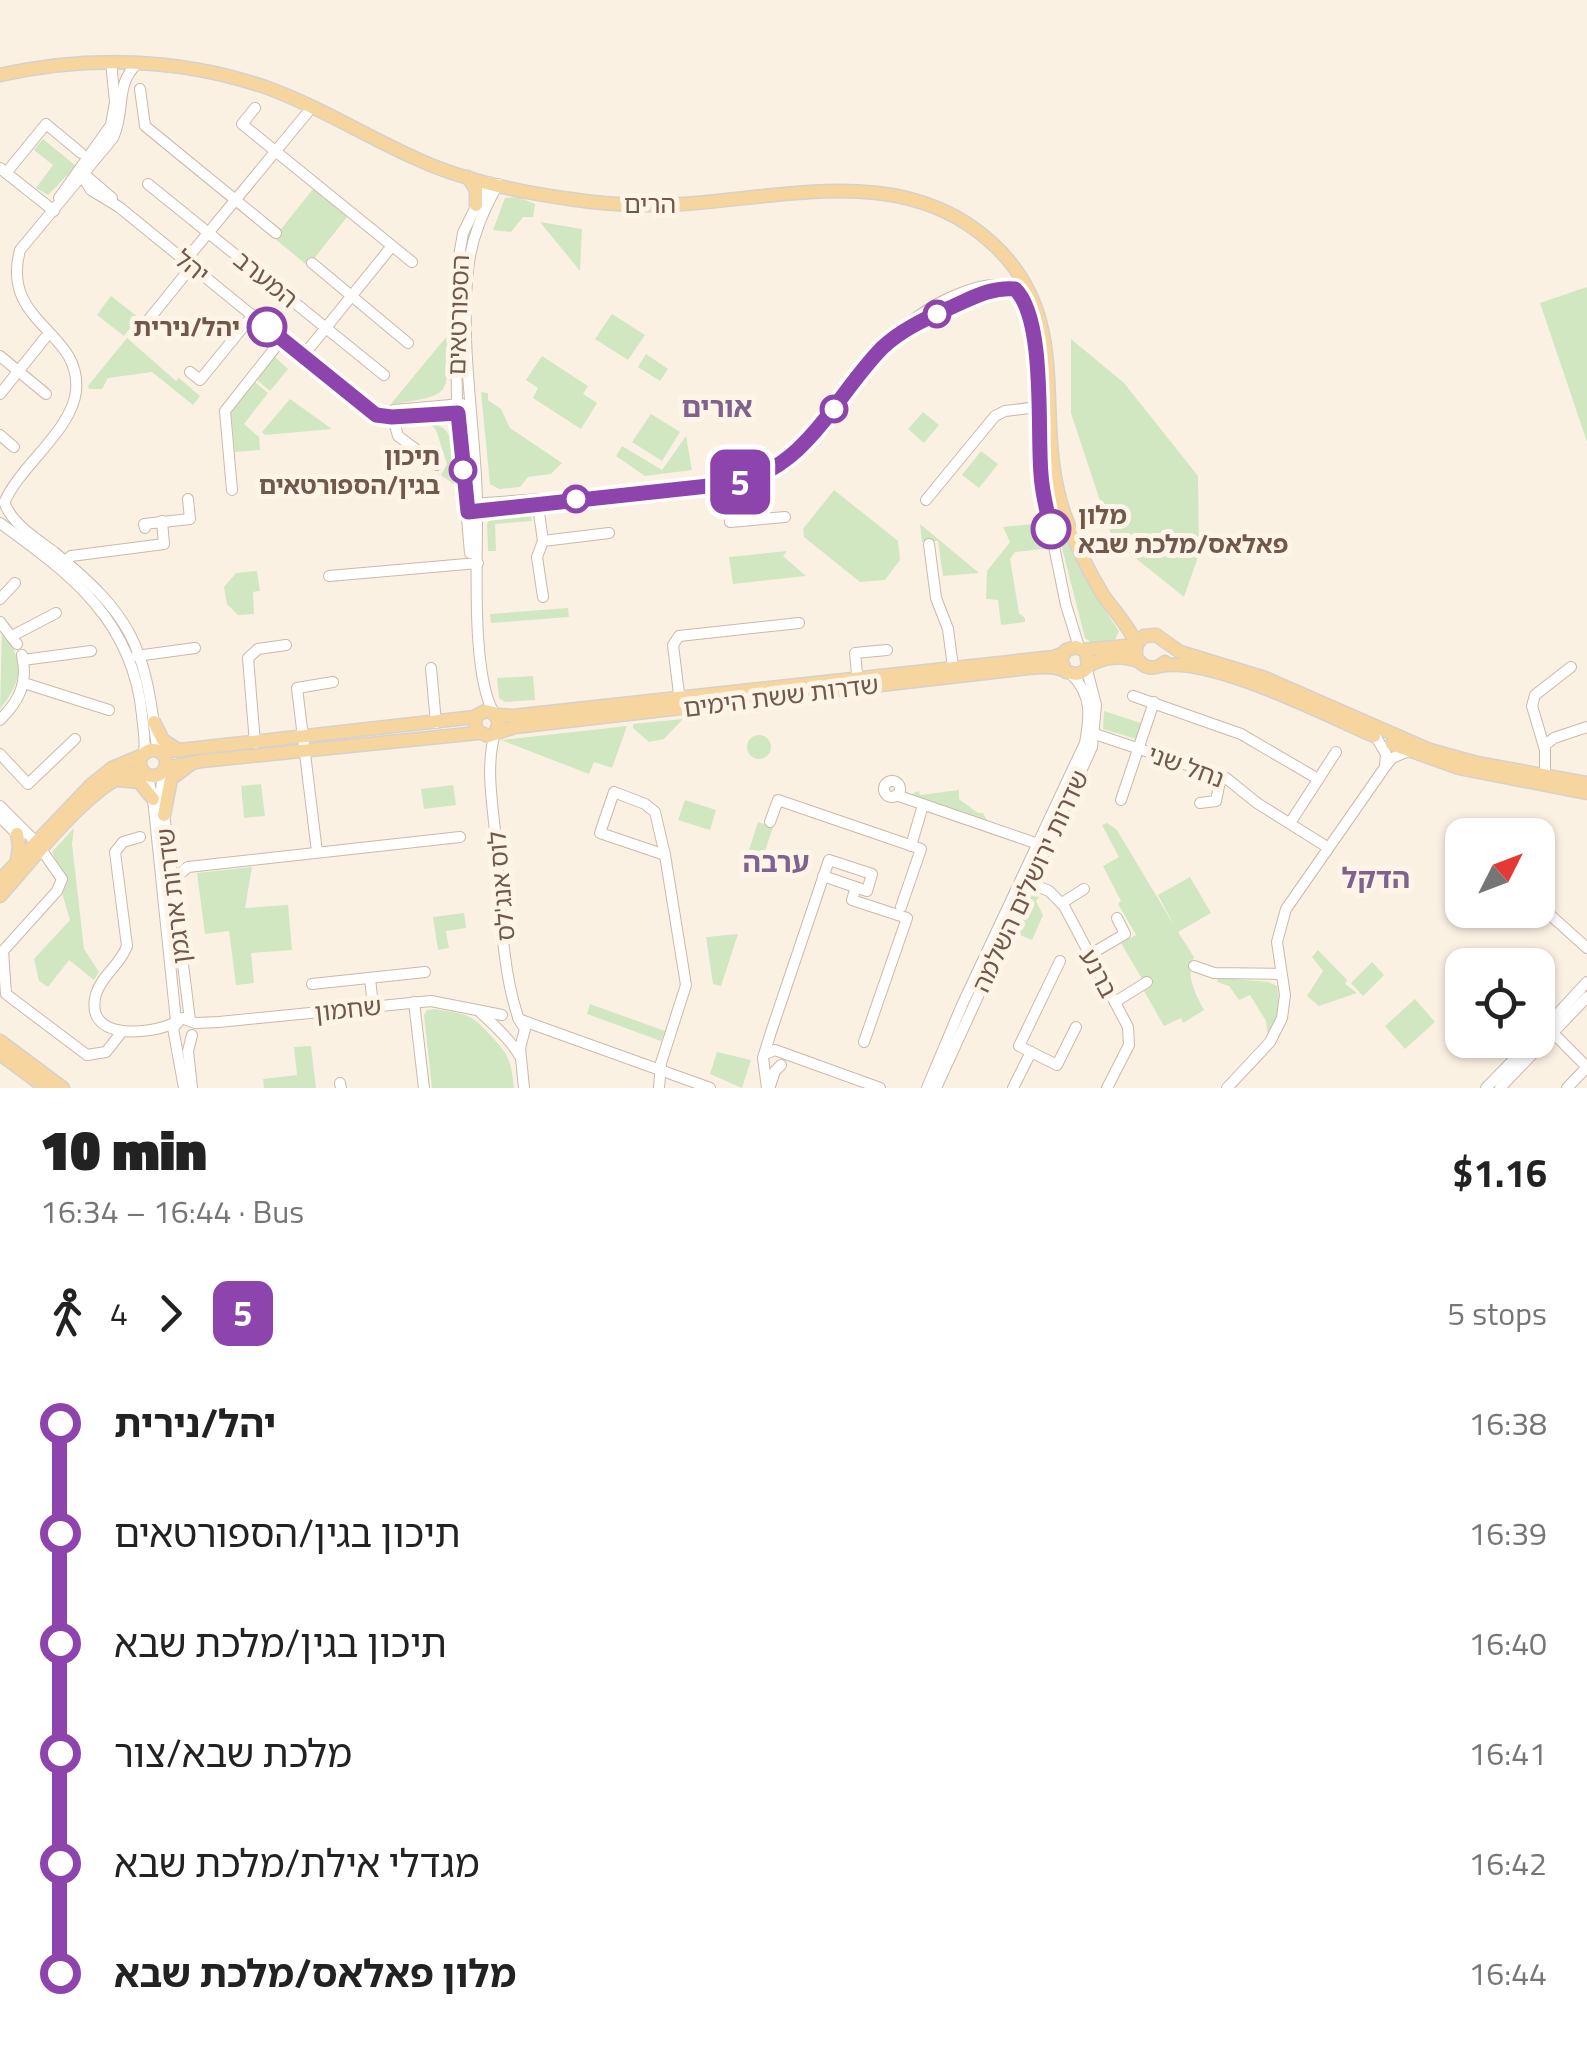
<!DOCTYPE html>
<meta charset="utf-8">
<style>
:root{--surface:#fff;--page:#f6f6f6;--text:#222;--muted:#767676}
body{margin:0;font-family:"Titillium Web","Noto Sans Hebrew",sans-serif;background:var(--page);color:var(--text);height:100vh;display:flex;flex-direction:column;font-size:38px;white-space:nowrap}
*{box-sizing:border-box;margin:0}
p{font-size:32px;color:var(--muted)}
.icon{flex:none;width:55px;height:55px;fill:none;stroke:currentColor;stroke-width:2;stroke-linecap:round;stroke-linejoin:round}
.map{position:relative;height:1088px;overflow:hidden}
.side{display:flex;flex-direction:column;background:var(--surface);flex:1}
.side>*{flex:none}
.badge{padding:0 20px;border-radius:15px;font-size:35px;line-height:65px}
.needle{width:65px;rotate:48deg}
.tools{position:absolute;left:1445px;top:818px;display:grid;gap:20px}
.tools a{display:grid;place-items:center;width:110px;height:110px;border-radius:20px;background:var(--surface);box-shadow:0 2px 8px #0004;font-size:50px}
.map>.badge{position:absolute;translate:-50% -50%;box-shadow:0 0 0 5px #fff}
.legs{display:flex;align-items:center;gap:15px;height:110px;padding:0 40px;font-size:32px}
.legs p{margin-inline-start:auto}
.headline{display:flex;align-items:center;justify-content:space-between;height:170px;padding:0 40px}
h1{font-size:55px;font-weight:800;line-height:75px}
ul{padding:0 40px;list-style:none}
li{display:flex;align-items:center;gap:35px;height:110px;font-size:38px}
li i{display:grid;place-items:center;width:15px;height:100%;margin:0 12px;background:currentColor}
li i::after{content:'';width:25px;height:25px;margin:-12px;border:8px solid;border-radius:50%;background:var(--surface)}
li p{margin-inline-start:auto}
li:first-child i{background:linear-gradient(#0000 50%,currentColor 0)}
li:last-child i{background:linear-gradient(currentColor 50%,#0000 0)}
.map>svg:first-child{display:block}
.green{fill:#d1e7c2}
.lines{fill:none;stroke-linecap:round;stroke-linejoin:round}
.minor-casing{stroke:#cbb9aa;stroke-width:12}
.major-casing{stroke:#d7d0cc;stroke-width:15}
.minor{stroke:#fff;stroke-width:10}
.major{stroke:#f6d69e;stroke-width:12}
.line-1-casing{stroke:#fff;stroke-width:22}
.line-1{stroke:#8e44ad;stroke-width:15}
.stop-1-dot{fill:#fff;stroke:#8e44ad;stroke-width:5}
.labels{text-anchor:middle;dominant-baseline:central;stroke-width:10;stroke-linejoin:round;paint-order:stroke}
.street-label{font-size:25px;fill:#71584a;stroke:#fef5e8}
.stop-label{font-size:25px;font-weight:bold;fill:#71584a;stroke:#fef5e8;text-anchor:end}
.neighbourhood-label{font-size:28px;font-weight:bold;fill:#7f628d;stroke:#fef5e8}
</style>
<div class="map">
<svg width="1587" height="1088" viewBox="0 0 1587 1088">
<rect width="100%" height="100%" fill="#fbf1e3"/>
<g class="green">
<polygon points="43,139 76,166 48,195 36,188 53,165 34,150"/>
<polygon points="313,189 347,217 308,266 274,238"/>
<polygon points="518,197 535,204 533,217 523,217 511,232 493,230 505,198"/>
<polygon points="540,222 582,229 580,271"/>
<polygon points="1587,287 1587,442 1540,303"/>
<polygon points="111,296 138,317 124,336 97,315"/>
<polygon points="612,314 645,335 628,360 595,339"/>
<path d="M447,336C449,399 451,394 390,405Z"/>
<polygon points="127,338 176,381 179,378 200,396 193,405 152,372 108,378 102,389 89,389 88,386"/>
<polygon points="1071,339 1124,383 1198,476 1199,554 1184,597 1113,540 1071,413"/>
<polygon points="646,354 668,369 660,381 638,367"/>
<polygon points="542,356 588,386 583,394 597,403 581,429 533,398 538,388 526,380"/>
<polygon points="275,357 288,369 270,391 256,379"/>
<polygon points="255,382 268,393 244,424 259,437 260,450 235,452 231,413"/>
<polygon points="481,392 488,393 488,400 501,409 510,428 562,463 551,474 528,477 520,487 499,489 490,484"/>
<polygon points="290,399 332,429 265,435 262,432"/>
<polygon points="923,412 939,425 924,443 908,429"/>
<polygon points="651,414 680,432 662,461 632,442"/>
<path d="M429,423C459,425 455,464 458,487L441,475L447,464L436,430Z"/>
<polygon points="686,436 692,470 645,476 616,456 622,446 662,470"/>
<polygon points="981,451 998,464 979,488 962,475"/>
<path d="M1045,463C1060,524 1082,579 1119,631L1114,642L1094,645L1085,638L1048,493Z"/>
<polygon points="834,490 898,541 900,560 885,580 860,582 804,537 803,529"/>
<polygon points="530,512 532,521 495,524 496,551 488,551 487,524 490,519"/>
<polygon points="1044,523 1051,548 1015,552 1010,559 1019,613 1025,618 1025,622 1001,625 998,600 986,599 987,571 1010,542 1003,527"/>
<polygon points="920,524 979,573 943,576 938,541 922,542"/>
<polygon points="787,551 783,556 806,576 733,584 729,557"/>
<polygon points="257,571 260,591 253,592 254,614 238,615 227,604 224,587 236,573"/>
<polygon points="568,608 569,617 491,623 490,614"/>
<path d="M2,630C24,661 24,679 0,709Z"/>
<polygon points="533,676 535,700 505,702 499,698 497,678"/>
<polygon points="1104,711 1141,723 1136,739 1103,729"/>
<polygon points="683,719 664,739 649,742 633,728 633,724"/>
<polygon points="627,726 612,768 594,762 589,774 501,740"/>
<circle cx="759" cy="747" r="12"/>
<polygon points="261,784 265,816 244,818 241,786"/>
<polygon points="453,785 456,805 424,809 421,789"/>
<polygon points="959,790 959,799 978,813 983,813 988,822 908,795 919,791 920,795"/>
<polygon points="685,800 716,810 710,830 678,820"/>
<polygon points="758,822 773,827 762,860 747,856"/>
<path d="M1107,823L1117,830L1175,927L1158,895L1190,877L1211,913L1178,932L1194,957C1185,975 1195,993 1204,1010L1183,1023L1181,1018L1164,1026L1144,991L1148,989L1121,943L1136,935L1118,904L1121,901L1103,866L1119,857L1102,825Z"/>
<polygon points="74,828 72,844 84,949 99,972 94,980 69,960 48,987 39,981 34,959 70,920 62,893 66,880 52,852"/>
<polygon points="252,867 245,908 288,905 292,950 251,953 254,983 236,985 229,931 205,934 197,873"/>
<polygon points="1029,895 1039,897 1036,901 1043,915 1032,940 1011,931"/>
<polygon points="464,913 466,928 446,931 449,948 438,950 433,917"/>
<polygon points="738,934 721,986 713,984 706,937"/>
<polygon points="1318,950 1347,980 1345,984 1357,993 1319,1006 1307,996 1323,971 1312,957"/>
<polygon points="1372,962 1384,975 1363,996 1351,983"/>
<polygon points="1218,978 1269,982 1277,986 1280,1007 1268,1037 1266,1021 1250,995 1239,1000 1229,986 1217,982"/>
<polygon points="1415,999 1435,1022 1405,1049 1385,1026"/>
<polygon points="590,1004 665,1031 661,1041 587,1014"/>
<path d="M435,1009C468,1015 469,1012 492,1037C510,1056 511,1062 514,1088H432L424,1015L427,1010Z"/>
<polygon points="311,1046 316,1088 264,1088 263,1079 297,1075 294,1047"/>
<polygon points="717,1052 751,1060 742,1088 710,1074"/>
</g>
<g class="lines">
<defs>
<g id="minor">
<polyline points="140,89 145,126 276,233"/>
<polyline points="255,108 242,124 412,262"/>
<polyline points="0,168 54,211"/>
<polyline points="79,171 91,190 119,207 372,413 391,417 469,413"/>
<polyline points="6,173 46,124 81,153"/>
<polyline points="83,173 112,198"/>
<polyline points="148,184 384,375"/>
<polyline points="59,198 111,125 115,102 111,62"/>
<polyline points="185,261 308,112"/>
<polyline points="312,263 408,343"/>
<polyline points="906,330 994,289"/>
<polyline points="137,334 192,266"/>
<polyline points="0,356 46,394"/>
<polyline points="303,356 392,246"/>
<polyline points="190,372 200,380 253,315"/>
<polyline points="0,394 45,338"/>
<polyline points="394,410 462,404"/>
<polyline points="391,411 398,436 437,465"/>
<polyline points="0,435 14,447"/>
<polyline points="726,484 730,522 785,517"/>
<polyline points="232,490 225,411 282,339"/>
<polyline points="537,499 543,541 537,557 543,597"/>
<polyline points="926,500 995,416 1005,411 1038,407"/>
<path d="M5,501C21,465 72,430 76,391C82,330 0,324 20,250L113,138C126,111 114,84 138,63"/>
<path d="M5,504C13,525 37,539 54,552C130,614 145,644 156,741L160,751"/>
<polyline points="472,504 540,499"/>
<path d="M468,512L736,483C832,462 855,340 949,298C970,289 987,282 1009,286L1024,300L1032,325L1043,493L1066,605L1079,647"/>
<path d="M0,523C72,575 133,621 142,715C143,728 146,740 144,753"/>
<polyline points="145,528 144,524 190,519 188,499"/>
<polyline points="543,541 609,533"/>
<polyline points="929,544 936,598 948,629 954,675"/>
<polyline points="470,553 457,404 455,280 463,233 488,182"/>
<polyline points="62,564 71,556 164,544 162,521"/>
<polyline points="329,576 478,563"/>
<polyline points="0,599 15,583"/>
<polyline points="0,622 17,644"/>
<polyline points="12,636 56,613"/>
<polyline points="136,656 195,648"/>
<polyline points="23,660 91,651"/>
<polyline points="431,668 436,723"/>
<polyline points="24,683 109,710"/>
<polyline points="858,684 855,653 887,650"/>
<polyline points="1133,696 1241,734 1318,779"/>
<polyline points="680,702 673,645 679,636 799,623"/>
<path d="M494,713C470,673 478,550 477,500C475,423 460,347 468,270C471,238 483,212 498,184"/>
<path d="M0,720C20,700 28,683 22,655"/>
<path d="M495,733C485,767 493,806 496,841C501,898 500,963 518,1017"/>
<polyline points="1092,733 1226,778 1257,803 1327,847"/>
<polyline points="1376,737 1386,754 1385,766"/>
<polyline points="255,743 248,658 258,649 286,645"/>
<polyline points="1544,746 1554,738 1587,727"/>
<polyline points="0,754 28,784 75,739"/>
<polyline points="163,773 161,790 190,1020"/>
<polyline points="147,774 153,799 176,1021"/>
<polyline points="1545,775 1545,750 1532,706 1535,695 1571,667"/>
<circle cx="892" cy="789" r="8"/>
<polygon points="614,792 645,804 655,812 665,855 600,833"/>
<polyline points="896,795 1041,845"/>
<polyline points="1121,800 1154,702"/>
<polyline points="1200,803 1216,801 1221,776"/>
<polyline points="0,806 36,842 62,879 57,891 3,951 6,994 87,1055 106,1052 121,1033"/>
<polyline points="0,817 20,837"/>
<polyline points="770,822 778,800 921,849 901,907"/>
<polyline points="1290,823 1336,752"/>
<polyline points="1505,835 1508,830"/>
<path d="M140,837L123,842L115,852L127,946C121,964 102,975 96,994C83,1041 149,1035 174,1023"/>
<polyline points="911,846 923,805"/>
<polyline points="317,852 297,688 333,682"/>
<polyline points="172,880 188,867 460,837"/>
<polyline points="1022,880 1049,891 1064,906 1128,1027 1129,1045 1107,1088"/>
<polyline points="856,887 852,900 907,918 864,1042"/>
<polyline points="1062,903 1084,889"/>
<polyline points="1538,904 1587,948"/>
<polyline points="1089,955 1125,934 1117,918"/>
<polyline points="1060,961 1019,1046 1057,1065 1076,1027"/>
<polyline points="1194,966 1214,973 1281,974"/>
<polyline points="370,978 373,1007"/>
<polyline points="312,984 425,972"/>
<polyline points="414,1002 424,1088"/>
<polyline points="1115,1002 1147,982"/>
<path d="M481,1013C492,1023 513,1043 519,1055"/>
<polyline points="518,1018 525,1029 520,1048 524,1088"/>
<polyline points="521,1020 710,1088"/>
<polyline points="1553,1033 1587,1067 1567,1088"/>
<polyline points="192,1035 188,1051 192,1088"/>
<polyline points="1538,1035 1587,982"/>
<polyline points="765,1054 775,1050 880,1088"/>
<polyline points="340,1083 341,1088"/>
<polyline points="770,1086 775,1071 781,1065"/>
<polyline points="184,1088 173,1028 182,1018 195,1023 219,1022 431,1001 502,1015"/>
<polyline points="659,1088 661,1063 686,985 665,855"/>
<polyline points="767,1088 763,1058 770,1035 829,860 872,874 867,891 823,876"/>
<path d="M927,1088L962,1005L1085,743C1090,716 1092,695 1072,675"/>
<polyline points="936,1088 1092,747 1096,705 1087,670"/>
<polyline points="1013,1088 1031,1052"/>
<polyline points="1227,1088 1270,1042 1282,1018 1285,995 1277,942 1286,909 1385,767 1392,758 1409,751"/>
<polyline points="1486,1088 1533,1040"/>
<polyline points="1500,1088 1587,997"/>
</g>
<g id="major">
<path d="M0,75C89,55 181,58 268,88C320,107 367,137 417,159C464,181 520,192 570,199C607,205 645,206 683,204C789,197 907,163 993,244C1077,322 1031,417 1064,513C1074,541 1087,569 1103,595C1114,611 1129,626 1137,645"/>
<polyline points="468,177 476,190 476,205"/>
<polyline points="1136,645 1144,636 1156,635 1180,652 1265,678 1430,750 1477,763 1587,783"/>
<path d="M1136,645V657C1143,669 1155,671 1165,662"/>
<polyline points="1084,650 1136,645"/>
<path d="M1160,666C1209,655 1326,715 1374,736"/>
<path d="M1088,667C1101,656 1125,655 1140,662"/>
<polyline points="496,715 513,716 1054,657 1064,653"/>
<polyline points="154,722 163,740 180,751"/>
<path d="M496,731L499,722L494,713L485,711L476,716L475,730L488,736L515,727L1028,668C1037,667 1047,666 1056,668C1071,671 1076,680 1088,667L1086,651L1076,647L1066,650L1061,660L1066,672"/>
<polyline points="1392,744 1459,768 1587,793"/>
<circle cx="153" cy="763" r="13"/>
<polyline points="162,752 475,717"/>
<polyline points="166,768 202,761 478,733"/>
<polyline points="119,780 139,782 153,799"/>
<polyline points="164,815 171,779 191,764"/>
<polyline points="17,834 19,846 17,861"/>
<polyline points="0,880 92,784 112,768 143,755"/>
<path d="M0,896C27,867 103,766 143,772"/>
<polyline points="0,1041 63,1088"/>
<polyline points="0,1054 46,1088"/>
</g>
</defs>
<use href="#minor" class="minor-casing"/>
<use href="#major" class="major-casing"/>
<use href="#minor" class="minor"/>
<use href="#major" class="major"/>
</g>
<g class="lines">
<defs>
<path id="line-1" d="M267,327L376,415L392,417L458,413L468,512L736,483C809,466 834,397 882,348C903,328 930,317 956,305C976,296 993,287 1015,289C1046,319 1037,431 1041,474C1042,493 1047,511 1051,529"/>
</defs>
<use href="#line-1" class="line-1-casing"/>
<use href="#line-1" class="line-1"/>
</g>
<g class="stop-1-dot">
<circle cx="937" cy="314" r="12"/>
<circle cx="267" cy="327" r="18"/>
<circle cx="834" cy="409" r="12"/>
<circle cx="463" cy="470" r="12"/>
<circle cx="576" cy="499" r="12"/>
<circle cx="1051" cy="529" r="18"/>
</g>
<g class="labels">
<g class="street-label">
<text x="650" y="204">הרים</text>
<text transform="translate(192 266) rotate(39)">יהל</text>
<text transform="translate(266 279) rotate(39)">המערב</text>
<text transform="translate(458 315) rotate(-88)">הספורטאים</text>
<text transform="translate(781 696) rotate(-7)">שדרות ששת הימים</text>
<text transform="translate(1186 766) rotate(20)">נחל שני</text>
<text transform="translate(1030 881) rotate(-65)">שדרות ירושלים השלמה</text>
<text transform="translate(501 886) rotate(-95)">לוס אנג'לס</text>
<text transform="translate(173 896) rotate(-97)">שדרות ארגמן</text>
<text transform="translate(1099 973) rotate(62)">ברנע</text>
<text transform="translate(348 1009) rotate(-6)">שחמון</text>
</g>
<g class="stop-label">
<text x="240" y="327">יהל/נירית</text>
<text x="440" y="456">תיכון<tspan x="440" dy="29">בגין/הספורטאים</tspan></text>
<text x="1078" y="515" text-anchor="start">מלון<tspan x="1078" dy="29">פאלאס/מלכת שבא</tspan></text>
</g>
<g class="neighbourhood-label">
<text x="717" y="406">אורים</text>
<text x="776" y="861">ערבה</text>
<text x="1376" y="877">הדקל</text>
</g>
</g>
</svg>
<div class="tools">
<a><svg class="needle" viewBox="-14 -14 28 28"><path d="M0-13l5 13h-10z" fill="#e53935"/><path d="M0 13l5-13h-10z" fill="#767676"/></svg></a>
<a><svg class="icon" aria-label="locate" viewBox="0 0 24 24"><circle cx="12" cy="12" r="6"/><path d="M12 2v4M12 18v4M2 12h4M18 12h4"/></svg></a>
</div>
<b class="badge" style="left:740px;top:482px;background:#8e44ad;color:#fff">5</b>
</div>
<section class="side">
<div class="headline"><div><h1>10 min</h1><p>16:34 – 16:44 · Bus</p></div><b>$1.16</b></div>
<div class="legs"><svg class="icon" aria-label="walk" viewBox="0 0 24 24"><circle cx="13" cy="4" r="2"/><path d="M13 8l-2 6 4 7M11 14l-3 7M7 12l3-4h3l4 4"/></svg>4<svg class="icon" aria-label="forward" viewBox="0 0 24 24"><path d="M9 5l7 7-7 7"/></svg><b class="badge" style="background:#8e44ad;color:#fff">5</b><p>5 stops</p></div>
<ul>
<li><i style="color:#8e44ad"></i><b>יהל/נירית</b><p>16:38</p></li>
<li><i style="color:#8e44ad"></i><span>תיכון בגין/הספורטאים</span><p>16:39</p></li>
<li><i style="color:#8e44ad"></i><span>תיכון בגין/מלכת שבא</span><p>16:40</p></li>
<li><i style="color:#8e44ad"></i><span>מלכת שבא/צור</span><p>16:41</p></li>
<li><i style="color:#8e44ad"></i><span>מגדלי אילת/מלכת שבא</span><p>16:42</p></li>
<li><i style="color:#8e44ad"></i><b>מלון פאלאס/מלכת שבא</b><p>16:44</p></li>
</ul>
</section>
